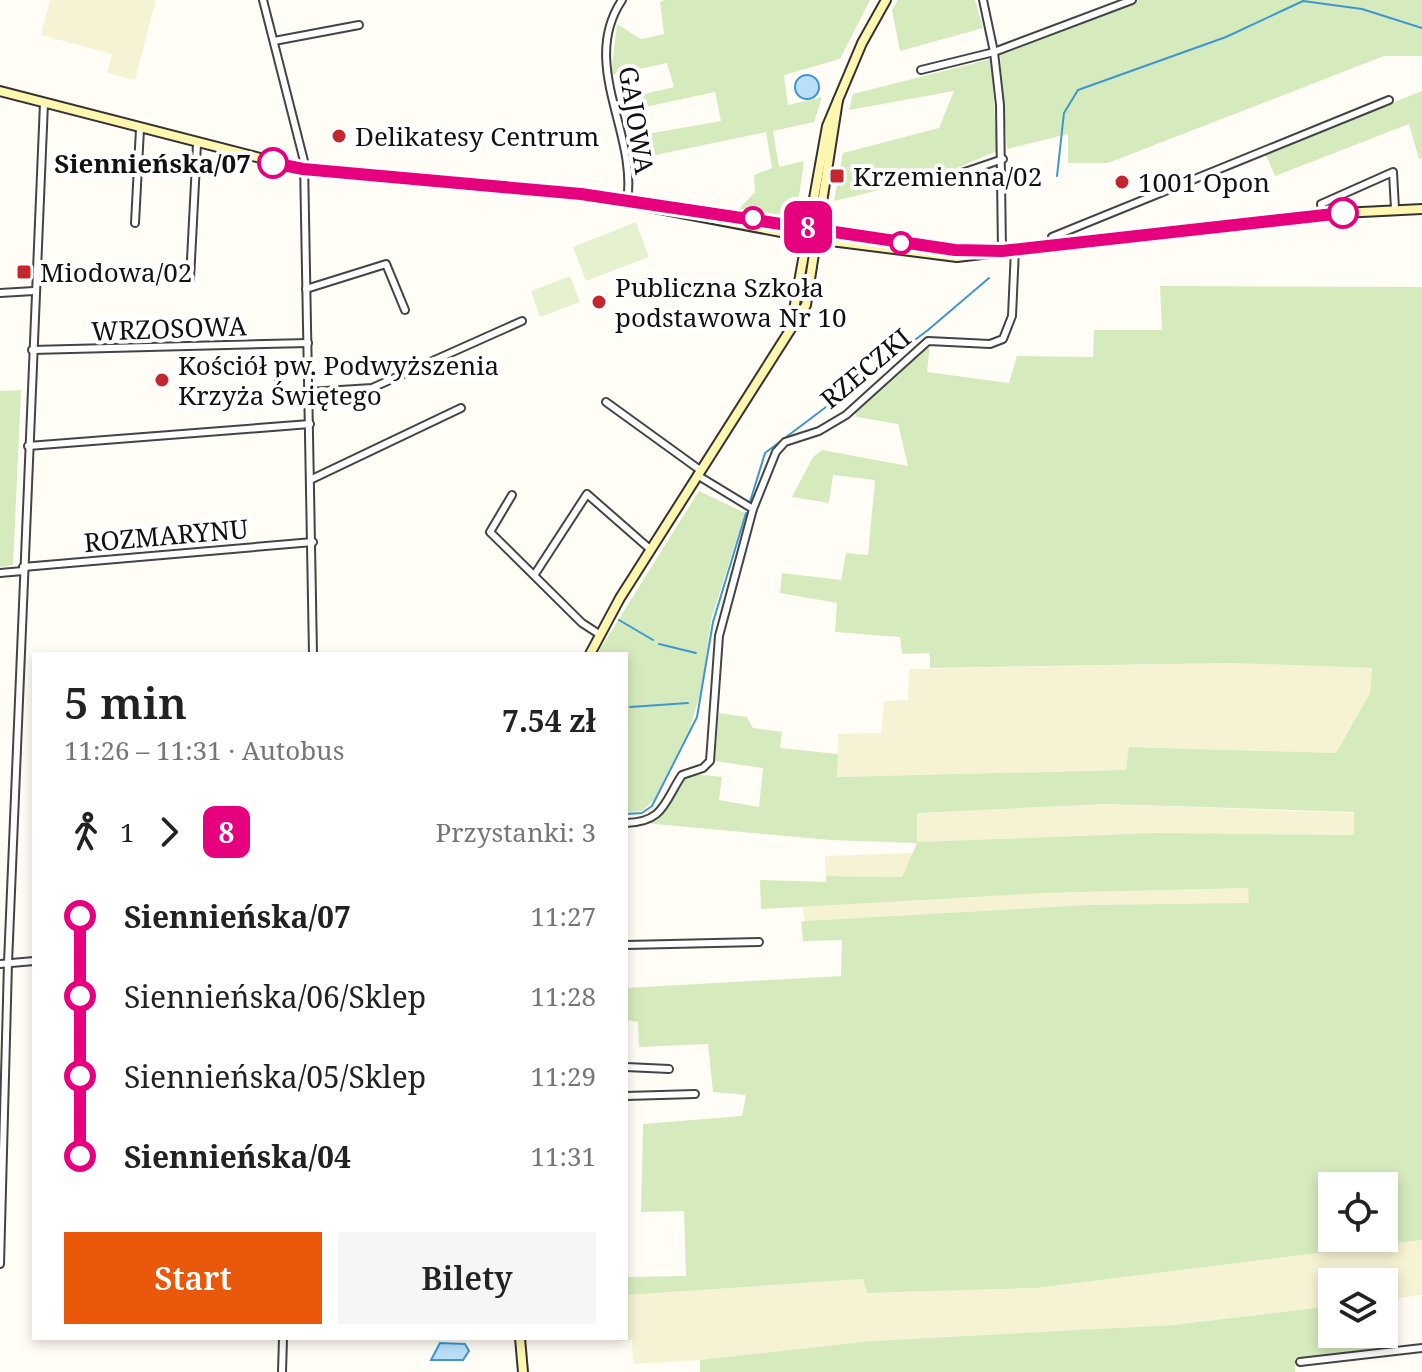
<!DOCTYPE html>
<html lang="pl">
<meta charset="utf-8">
<style>
:root{--surface:#fff;--page:#f6f6f6;--text:#222;--muted:#767676;--accent:#ea580c}
body{margin:0;font-family:"Noto Serif",serif;background:var(--page);color:var(--text);height:100vh;display:flex;flex-direction:column;font-size:30px;white-space:nowrap}
*{box-sizing:border-box;margin:0}
p{font-size:26px;color:var(--muted)}
.icon{flex:none;width:44px;height:44px;fill:none;stroke:currentColor;stroke-width:2;stroke-linecap:round;stroke-linejoin:round}
.map{position:relative;flex:1;overflow:hidden}
.panel{position:absolute;left:32px;top:652px;width:596px;height:688px;display:flex;flex-direction:column;background:var(--surface);border-radius:0px;box-shadow:0 4px 12px #0003}
.panel>*{flex:none}
.badge{padding:0 16px;border-radius:12px;font-size:28px;line-height:52px}
.fabs{position:absolute;left:1318px;top:1172px;display:grid;gap:16px}
.fabs a{display:grid;place-items:center;width:80px;height:80px;border-radius:0px;background:var(--surface);box-shadow:0 4px 12px #0003;font-size:40px}
.map>.badge{position:absolute;translate:-50% -50%;box-shadow:0 0 0 4px #fff}
.legs{display:flex;align-items:center;gap:12px;height:88px;padding:0 32px;font-size:26px}
.legs p{margin-inline-start:auto}
.headline{display:flex;align-items:center;justify-content:space-between;height:136px;padding:0 32px}
h1{font-size:44px;font-weight:600;line-height:60px}
.primary-button{display:flex;gap:16px;margin-top:auto;padding:16px 32px}
.primary-button a{flex:1;height:92px;border-radius:0px;background:var(--accent);color:#fff;font-size:32px;font-weight:600;line-height:92px;text-align:center}
.primary-button a+a{background:var(--page);color:var(--text)}
ul{padding:0 32px;list-style:none}
li{display:flex;align-items:center;gap:28px;height:80px;font-size:30px}
li i{display:grid;place-items:center;width:12px;height:100%;margin:0 10px;background:currentColor}
li i::after{content:'';width:20px;height:20px;margin:-10px;border:6px solid;border-radius:50%;background:var(--surface)}
li p{margin-inline-start:auto}
li:first-child i{background:linear-gradient(#0000 50%,currentColor 0)}
li:last-child i{background:linear-gradient(currentColor 50%,#0000 0)}
.map>svg:first-child{display:block}
.farmland{fill:#f6f3d4}
.green{fill:#d5ebbd;fill-rule:evenodd}
.pitch{fill:#e6f2cf}
.water{fill:#b9e0f7;stroke:#3f96cf;stroke-width:2}
.lines{fill:none;stroke-linecap:round;stroke-linejoin:round}
.stream{stroke:#3f96cf;stroke-width:2}
.minor-casing{stroke:#444;stroke-width:10}
.secondary-casing{stroke:#333;stroke-width:12}
.minor{stroke:#fff;stroke-width:6}
.secondary{stroke:#fff6b0;stroke-width:8}
.line-1-casing{stroke:#fff;stroke-width:18}
.line-1{stroke:#e6007e;stroke-width:12}
.poi-dot{fill:#c4262e;stroke:#fff;stroke-width:3}
.stop-1-dot{fill:#fff;stroke:#e6007e;stroke-width:4}
.labels{text-anchor:middle;dominant-baseline:central;stroke-width:8;stroke-linejoin:round;paint-order:stroke}
.street-label{font-size:26px;fill:#111;stroke:#fff}
.poi-label{font-size:26px;fill:#111;stroke:#fff;text-anchor:start}
.stop-label{font-size:26px;font-weight:bold;fill:#111;stroke:#fff;text-anchor:end}
</style>
<div class="map">
<svg width="1422" height="1372" viewBox="0 0 1422 1372">
<rect width="100%" height="100%" fill="#fffdf5"/>
<g class="farmland">
<polygon points="50,0 156,0 135,80 107,73 112,54 41,35"/>
<polygon points="1233,663 1372,668 1370,693 1336,753 1130,747 1126,770 837,777 838,734 881,733 884,701 908,700 909,669"/>
<polygon points="1107,804 1354,813 1354,835 1156,833 917,842 917,813"/>
<polygon points="913,853 903,877 826,876 825,856"/>
<polygon points="1249,888 1249,904 1087,905 805,921 802,905 1044,893"/>
<polygon points="1422,1240 1422,1295 1384,1300 1384,1282 1332,1282 1332,1306 1173,1325 872,1341 752,1357 633,1364 632,1340 614,1341 614,1338 626,1338 626,1295 863,1279 867,1293 1036,1288"/>
</g>
<g class="green">
<polygon points="666,0 870,0 840,59 784,75 788,105 822,97 814,122 773,131 779,167 804,161 797,210 778,215 736,212 755,192 754,175 772,168 766,132 651,156 647,134 721,121 715,92 617,113 615,101 674,87 667,63 611,75 617,24 641,39 664,34 660,2"/>
<polygon points="898,0 975,0 983,28 900,51 892,10"/>
<polygon points="1139,0 1422,0 1422,56 1384,56 1108,163 1068,163 1068,134 1007,149 1000,55"/>
<polygon points="991,59 997,151 941,175 834,201 843,153 939,128 954,91 849,110 853,94"/>
<polygon points="1422,91 1422,158 1419,159 1409,124 1275,176 1265,153"/>
<path d="M1160,286L1422,287V1240L1036,1288L867,1293L863,1279L626,1295V1277L686,1276L684,1211L641,1212L643,1124L742,1116L746,1095L713,1092L708,1044L639,1047L638,1022L626,1020V988L841,976L842,940L803,941L801,922L804,921L1087,905L1249,903L1248,888L1044,893L761,909L760,880L826,882V876L902,877L917,843L830,840L644,823L686,777L694,774L722,777L719,800L759,807L763,768L715,761L719,713L747,717L753,728L782,732L780,748L838,754L837,777L1126,770L1129,747L1336,753L1370,693L1372,668L1233,663L930,668V653L902,654L900,637L835,632L837,603L780,593L782,573L841,580L846,553L868,555L875,480L833,475L829,503L792,497L813,457L822,450L908,466L898,424L857,417L855,413L930,343L927,372L1009,383L1017,356L1093,357L1094,330H1162ZM1107,804L1354,812V835L1156,833L917,842V813ZM1332,1186H1384V1238H1332Z"/>
<polygon points="21,390 13,565 0,567 0,391"/>
<polygon points="699,491 745,513 711,620 702,687 690,728 654,800 642,811 626,812 626,654 597,654"/>
<polygon points="1385,1300 1388,1347 1295,1359 1295,1372 700,1372 700,1360 872,1341 1173,1325 1332,1306 1332,1334 1384,1334"/>
</g>
<g class="pitch">
<polygon points="636,222 649,257 586,281 573,247"/>
<polygon points="570,276 580,302 540,317 531,291"/>
</g>
<g class="water">
<circle cx="807" cy="87" r="12"/>
<polygon points="440,1343 465,1344 469,1351 463,1360 431,1360"/>
</g>
<g class="lines">
<g class="stream">
<polyline points="1057,176 1064,113 1078,90 1226,37 1303,1 1362,9 1422,28"/>
<polyline points="750,502 765,453 928,330 989,278"/>
<polyline points="619,620 653,640"/>
<polyline points="659,644 696,653"/>
<polyline points="630,707 688,703"/>
<polyline points="626,814 642,813 652,806 697,717 713,622 746,513"/>
</g>
<defs>
<g id="minor">
<polyline points="263,0 304,161 313,654"/>
<path d="M622,0C579,64 638,134 627,201"/>
<polyline points="983,0 994,52 1000,105 1002,251"/>
<polyline points="274,41 359,25"/>
<polyline points="921,70 994,52 1132,0"/>
<polyline points="944,179 1003,159"/>
<polyline points="1322,214 1321,204 1393,172 1395,209"/>
<polyline points="135,223 140,129"/>
<polyline points="1052,245 1052,237 1389,100"/>
<polyline points="190,279 197,144"/>
<polyline points="306,289 386,264 405,310"/>
<polyline points="0,293 34,291"/>
<polyline points="32,350 308,343"/>
<polyline points="309,392 372,388 522,321"/>
<polyline points="606,402 700,470"/>
<polyline points="28,446 310,424"/>
<polyline points="697,475 753,509"/>
<polyline points="312,479 461,408"/>
<polyline points="512,495 490,532 582,623 599,634"/>
<polyline points="23,567 313,542"/>
<polyline points="0,573 23,571"/>
<polyline points="535,574 587,494 651,550"/>
<path d="M626,823C664,822 664,802 682,775L703,768L710,761L719,636L753,509L776,452L785,442L819,431L846,415L928,341L990,344L1003,339L1012,316L1015,249"/>
<polyline points="626,945 759,942"/>
<polyline points="0,964 34,961"/>
<polyline points="626,1067 669,1069"/>
<polyline points="626,1096 695,1094"/>
<polyline points="0,1264 8,963 44,103"/>
<polyline points="1300,1362 1422,1348"/>
<polyline points="282,1372 283,1338"/>
</g>
<g id="secondary">
<polyline points="0,91 303,169 581,194 823,240 957,257 1322,214 1422,209"/>
<path d="M706,213C800,220 891,249 985,251"/>
<polyline points="792,321 827,126 862,43 886,0"/>
<polyline points="590,654 620,598 806,305 838,100"/>
<polyline points="520,1338 523,1372"/>
</g>
</defs>
<use href="#minor" class="minor-casing"/>
<use href="#secondary" class="secondary-casing"/>
<use href="#minor" class="minor"/>
<use href="#secondary" class="secondary"/>
</g>
<g class="lines">
<defs>
<polyline id="line-1" points="273,163 303,169 581,194 955,250 1002,251 1343,213"/>
</defs>
<use href="#line-1" class="line-1-casing"/>
<use href="#line-1" class="line-1"/>
</g>
<g class="poi-dot">
<circle cx="339" cy="136" r="8"/>
<rect x="829" y="168" width="16" height="16" rx="4"/>
<circle cx="1122" cy="182" r="8"/>
<rect x="16" y="264" width="16" height="16" rx="4"/>
<circle cx="599" cy="302" r="8"/>
<circle cx="162" cy="380" r="8"/>
</g>
<g class="stop-1-dot">
<circle cx="273" cy="163" r="14"/>
<circle cx="1343" cy="213" r="14"/>
<circle cx="753" cy="218" r="10"/>
<circle cx="901" cy="243" r="10"/>
</g>
<g class="labels">
<g class="street-label">
<text transform="translate(637 120) rotate(81)">GAJOWA</text>
<text transform="translate(169 328) rotate(-2)">WRZOSOWA</text>
<text transform="translate(865 368) rotate(-40)">RZECZKI</text>
<text transform="translate(166 535) rotate(-5)">ROZMARYNU</text>
</g>
<g class="poi-label">
<text x="355" y="136">Delikatesy Centrum</text>
<text x="853" y="176">Krzemienna/02</text>
<text x="1138" y="182">1001 Opon</text>
<text x="40" y="272">Miodowa/02</text>
<text x="615" y="287">Publiczna Szkoła<tspan x="615" dy="30">podstawowa Nr 10</tspan></text>
<text x="178" y="365">Kościół pw. Podwyższenia<tspan x="178" dy="30">Krzyża Świętego</tspan></text>
</g>
<g class="stop-label">
<text x="251" y="163">Siennieńska/07</text>
</g>
</g>
</svg>
<div class="fabs">
<a><svg class="icon" aria-label="locate" viewBox="0 0 24 24"><circle cx="12" cy="12" r="6"/><path d="M12 2v4M12 18v4M2 12h4M18 12h4"/></svg></a>
<a><svg class="icon" aria-label="layers" viewBox="0 0 24 24"><path d="M12 4l9 5-9 5-9-5zM3 14l9 5 9-5"/></svg></a>
</div>
<b class="badge" style="left:808px;top:227px;background:#e6007e;color:#fff">8</b>
<section class="panel">
<div class="headline"><div><h1>5 min</h1><p>11:26 – 11:31 · Autobus</p></div><b>7.54 zł</b></div>
<div class="legs"><svg class="icon" aria-label="walk" viewBox="0 0 24 24"><circle cx="13" cy="4" r="2"/><path d="M13 8l-2 6 4 7M11 14l-3 7M7 12l3-4h3l4 4"/></svg>1<svg class="icon" aria-label="forward" viewBox="0 0 24 24"><path d="M9 5l7 7-7 7"/></svg><b class="badge" style="background:#e6007e;color:#fff">8</b><p>Przystanki: 3</p></div>
<ul>
<li><i style="color:#e6007e"></i><b>Siennieńska/07</b><p>11:27</p></li>
<li><i style="color:#e6007e"></i><span>Siennieńska/06/Sklep</span><p>11:28</p></li>
<li><i style="color:#e6007e"></i><span>Siennieńska/05/Sklep</span><p>11:29</p></li>
<li><i style="color:#e6007e"></i><b>Siennieńska/04</b><p>11:31</p></li>
</ul>
<div class="primary-button"><a>Start</a><a>Bilety</a></div>
</section>
</div>
